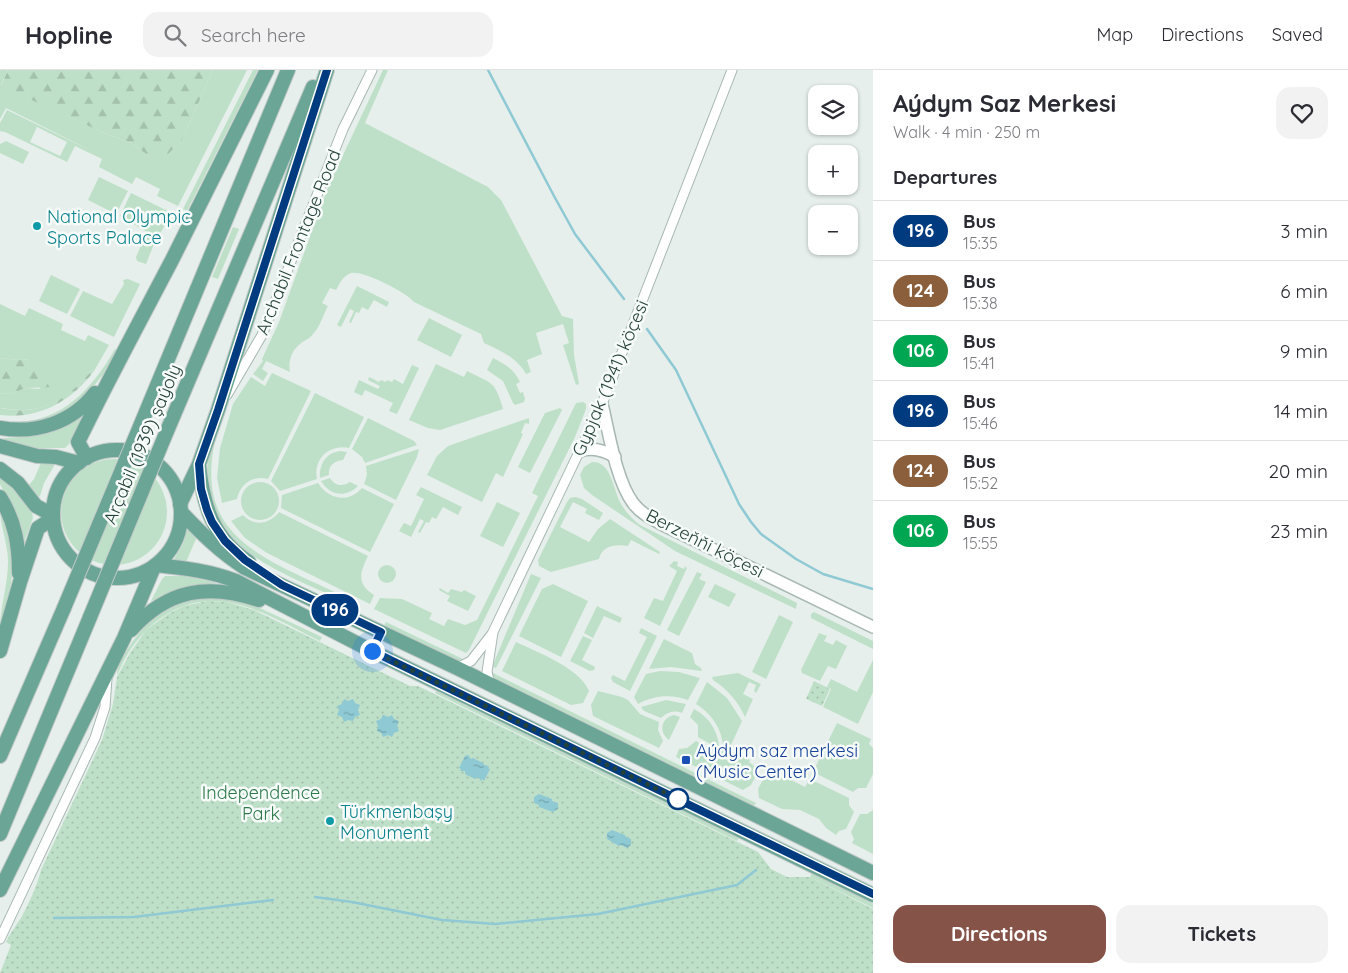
<!DOCTYPE html>
<meta charset="utf-8">
<style>
:root{--surface:#fff;--page:#f2f2f3;--text:#2b2b33;--muted:#7c7c81;--line:#e1e1e2;--accent:#855347}
body{margin:0;font-family:Quicksand,sans-serif;background:var(--page);color:var(--text);height:100vh;display:flex;flex-direction:column;font-size:19px;white-space:nowrap}
*{box-sizing:border-box;margin:0}
p{font-size:16px;color:var(--muted)}
.icon{flex:none;width:28px;height:28px;fill:none;stroke:currentColor;stroke-width:2;stroke-linecap:round;stroke-linejoin:round}
.map{position:relative;flex:1;overflow:hidden}
.drawer{display:flex;flex-direction:column;background:var(--surface);width:475px}
.drawer>*{flex:none}
.badge{padding:0 10px;border-radius:16px;font-size:18px;line-height:32px}
.buttons{position:absolute;left:808px;top:15px;display:grid;gap:10px}
.buttons a{display:grid;place-items:center;width:50px;height:50px;border-radius:10px;background:var(--surface);box-shadow:0 1px 4px #0004;font-size:25px}
.you{position:absolute;width:25px;height:25px;margin:-12px;border:4px solid #fff;border-radius:50%;background:#1a73e8;box-shadow:0 0 0 8px #1a73e833}
.map>.badge{position:absolute;translate:-50% -50%;box-shadow:0 0 0 2px #fff}
h2{padding:0 20px;font-size:19px;line-height:45px}
.round{display:grid;place-items:center;flex:none;width:52px;height:52px;border-radius:15px;background:var(--page)}
.summary{display:flex;align-items:center;justify-content:space-between;height:85px;padding:0 20px}
h1{font-size:24px;font-weight:700;line-height:38px}
.cta{display:flex;gap:10px;margin-top:auto;padding:10px 20px}
.cta a{flex:1;height:58px;border-radius:15px;background:var(--accent);color:#fff;font-size:20px;font-weight:700;line-height:58px;text-align:center}
.cta a+a{background:var(--page);color:var(--text)}
ul{padding:0;list-style:none}
li{display:flex;align-items:center;gap:15px;height:60px;padding:0 20px;border-top:1px solid var(--line)}
li div{flex:1}
li b{display:block;font-size:19px}
li em{font-style:normal}
li .badge{min-width:55px;font-weight:700;text-align:center}
header{display:flex;align-items:center;gap:30px;box-sizing:border-box;height:70px;padding:0 25px;background:var(--surface);border-bottom:1px solid var(--line)}
header strong{font-size:24px}
nav{display:flex;gap:28px;margin-inline-start:auto;font-size:18px}
.search{width:350px;height:45px;background:var(--page);display:flex;align-items:center;gap:12px;box-sizing:border-box;padding:0 18px;border-radius:15px;color:var(--muted);font-size:19px}
main{display:flex;flex:1;min-height:0}
.map>svg:first-child{display:block}
.green{fill:#bfe0c8;fill-rule:evenodd}
.forest{fill:url(#forest-firs)}
.park{fill:url(#park-dots)}
.water{fill:url(#water-ripples)}
.lines{fill:none;stroke-linecap:round;stroke-linejoin:round}
.stream{stroke:#8ec9d4;stroke-width:2.5}
.minor-casing{stroke:#a8b8b2;stroke-width:11}
.tertiary-casing{stroke:#a8b8b2;stroke-width:14}
.primary-casing{stroke:#c2cac8;stroke-width:16}
.minor{stroke:#fff;stroke-width:9}
.tertiary{stroke:#fff;stroke-width:11}
.primary{stroke:#6aa596;stroke-width:14}
.primary-bridge-casing{stroke:#c2cac8;stroke-width:16;stroke-linecap:butt}
.primary-bridge{stroke:#6aa596;stroke-width:14}
.line-casing{stroke:#fff;stroke-width:11}
.line{stroke:#003b80;stroke-width:8}
.walk{stroke:#24423a;stroke-width:5;stroke-dasharray:0 9}
.culture-dot{fill:#0f9aa8;stroke:#f7fbf9;stroke-width:2}
.transit-dot{fill:#1a4fb4;stroke:#f7fbf9;stroke-width:2}
.stop-dot{fill:#fff;stroke:#003b80;stroke-width:2.5}
.labels{text-anchor:middle;dominant-baseline:central;stroke-width:5;stroke-linejoin:round;paint-order:stroke}
.culture-label{font-size:18px;fill:#0d838f;stroke:#f7fbf9;text-anchor:start}
.street-label{font-size:18px;fill:#24423a;stroke:#f7fbf9}
.transit-label{font-size:18px;fill:#164399;stroke:#f7fbf9;text-anchor:start}
.park-label{font-size:18px;fill:#2d7a4b;stroke:#f7fbf9}
</style>
<header>
<strong>Hopline</strong>
<div class="search"><svg class="icon" aria-label="search" viewBox="0 0 24 24"><circle cx="10" cy="10" r="6"/><path d="M15 15l6 6"/></svg>Search here</div>
<nav><a>Map</a><a>Directions</a><a>Saved</a></nav>
</header>
<main>
<div class="map">
<svg width="873" height="903" viewBox="0 0 873 903">
<defs>
<pattern id="forest-firs" width="22" height="20" patternUnits="userSpaceOnUse" patternTransform="scale(1.25)"><rect width="22" height="20" fill="#bfe0c8"/><path d="M5 1l3.5 6h-7zM16 11l3.5 6h-7z" fill="#a4c1ad"/></pattern>
<pattern id="park-dots" width="8" height="8" patternUnits="userSpaceOnUse" patternTransform="scale(1.25)"><rect width="8" height="8" fill="#bfe0c8"/><path d="M2 2h.1M6 6h.1" fill="none" stroke="#a4c1ad" stroke-width="1.8" stroke-linecap="round"/></pattern>
<pattern id="water-ripples" width="26" height="14" patternUnits="userSpaceOnUse" patternTransform="scale(1.25)"><rect width="26" height="14" fill="#8ec9d4"/><path d="M2 4q2-2 4 0t4 0M15 11q2-2 4 0t4 0" fill="none" stroke="#74a5ad"/></pattern>
</defs>
<rect width="100%" height="100%" fill="#e6efeb"/>
<g class="green">
<path d="M0,0H8L1,15L104,63L131,73L149,86L182,70L213,0H247L178,136L157,126L160,119L136,107L132,114L99,97L103,86L102,89L75,76L67,92L5,62L0,61V53L7,40L96,83L6,38L0,49ZM37,57L67,72L60,86L30,72Z"/>
<polygon points="253,0 258,0 187,141 183,139"/>
<path d="M383,0H388L365,53L488,117L501,130L562,246L573,249L574,285L579,314L576,315L563,275L569,273L563,254L536,263L542,284L527,290L531,302L526,304C516,287 501,281 484,273L481,264L414,232C406,222 363,200 351,203C343,206 340,213 336,220L330,218L322,233L328,236C323,245 320,257 313,264C310,269 304,270 300,274C291,281 288,292 290,302L266,291L262,299L268,303L263,311L253,304L263,291L262,289L279,252L328,117Z"/>
<polygon points="6,71 29,82 23,94 0,83 0,74"/>
<polygon points="99,107 128,121 116,144 88,130"/>
<polygon points="131,123 172,143 154,174 146,194 137,191 136,187 147,162 120,146"/>
<polygon points="233,157 239,159 218,209 212,207"/>
<polygon points="51,205 80,219 67,244 39,231"/>
<polygon points="128,209 140,214 114,267 70,246 83,221 112,234 124,214 123,210"/>
<polygon points="357,216 389,232 387,237 374,230 368,240 362,237 359,243 356,242 351,253 349,252 354,241 350,239 341,257 337,255"/>
<path d="M0,234L25,246L29,238L63,254L61,260L85,271L88,265L109,275L94,301L92,300C64,333 44,345 0,338V323L10,324L26,318L40,319L29,289L18,290L0,288Z"/>
<polygon points="429,248 462,265 451,287 417,270"/>
<path d="M115,279L116,280L106,301L80,333L51,350L0,356V351C56,358 89,324 115,279Z"/>
<path d="M493,288C505,294 514,299 520,312L516,314L520,323L523,322L525,329L524,332L515,335L513,333L503,311L487,300Z"/>
<path d="M436,294L464,307L467,301C493,314 495,311 503,339L440,360L428,358L409,350Z"/>
<polygon points="412,295 419,298 397,344 389,341 393,333 365,320 362,326 354,322 359,310 378,319 380,316 368,310 369,307 379,312 381,310 386,312 387,310 392,312 394,309 403,314"/>
<path d="M272,303L311,321L268,409C253,405 240,414 237,429L222,433L217,408L220,378L233,334L251,307L265,316Z"/>
<path d="M315,323L364,347L349,378C329,374 313,389 317,409L280,421L271,411Z"/>
<polygon points="583,332 586,334 586,339 575,367 469,580 466,583 374,539 380,528 402,529 432,543 429,549 444,556 448,549 465,555 477,550 538,426 532,423 576,333"/>
<polygon points="560,338 562,340 530,403 518,397 545,343"/>
<path d="M79,348L82,349L69,374L65,378H34L4,370V368C32,368 55,363 79,348Z"/>
<polygon points="368,348 414,371 417,375 365,393 362,387 352,379"/>
<polygon points="529,348 529,354 525,353 521,363 523,364 503,407 496,403 482,432 427,405 437,386 448,376"/>
<path d="M219,356C187,465 259,486 341,525L339,529C291,506 225,486 211,428C208,414 206,399 209,385C211,376 216,366 219,356Z"/>
<polygon points="419,379 417,387 396,430 364,414 367,405 366,396"/>
<path d="M340,381L347,382L343,390C334,391 328,396 329,405L320,408C319,394 326,383 340,381Z"/>
<circle cx="114" cy="442" r="53"/>
<path d="M592,392C612,391 613,420 621,434C626,442 632,449 640,455L797,533L796,539L675,481L592,425L584,418L580,405L584,397Z"/>
<polygon points="41,393 54,393 54,396 44,413 40,426 38,427 29,415 34,409"/>
<polygon points="0,407 11,416 32,442 33,448 24,472 18,449 0,414"/>
<path d="M330,408C335,416 342,417 350,412L358,416C346,428 330,426 321,411Z"/>
<circle cx="260" cy="431" r="19"/>
<path d="M318,413C328,429 348,434 362,418L394,434L370,482L281,438L282,425Z"/>
<polygon points="421,417 462,437 458,445 443,437 436,449 432,447 429,453 426,452 420,463 418,462 424,451 420,449 411,467 399,461 404,453 411,456 424,429 416,425"/>
<path d="M575,427L582,429L603,443L599,450L585,443L587,439L573,432L560,457L589,472L598,459L610,449L660,482L659,484L631,470L628,476C616,474 602,475 599,489L551,502L539,496L538,490L567,432L570,428Z"/>
<polygon points="497,432 520,443 503,477 480,466"/>
<path d="M0,438C3,448 7,458 10,467C17,498 9,530 0,559C0,536 8,515 8,492C8,474 0,456 0,438Z"/>
<path d="M279,442L368,486C360,503 356,513 374,525L370,534L267,483L245,468L231,451L243,445C254,457 270,454 279,442Z"/>
<polygon points="189,459 196,469 186,492 173,491 183,474 187,460"/>
<polygon points="674,491 678,492 677,496 684,499 685,496 687,498 660,556 644,548 654,528 663,531 677,501 669,496"/>
<circle cx="387" cy="504" r="9"/>
<polygon points="697,502 702,504 699,509 706,512 679,566 667,560"/>
<polygon points="531,504 541,508 496,598 492,597"/>
<polygon points="165,506 188,506 217,513 186,517 151,531 162,509"/>
<polygon points="553,514 588,531 561,587 519,566 542,519"/>
<polygon points="715,514 736,524 729,537 708,527"/>
<polygon points="440,518 448,523 451,519 462,522 464,520 476,526 468,541 447,531 450,526 439,520"/>
<path d="M208,526L247,532L322,567L320,571C293,558 266,541 236,534C182,520 136,557 117,606C117,595 123,586 129,577C151,544 169,534 208,526Z"/>
<polygon points="597,536 622,548 620,553 604,546 593,568 584,563"/>
<polygon points="814,542 873,571 873,579 811,548 811,544"/>
<polygon points="779,545 793,552 766,609 752,602"/>
<polygon points="386,552 465,590 456,591 384,556"/>
<polygon points="641,558 657,566 630,621 613,612 611,608 613,605 625,611 647,567 639,563"/>
<polygon points="819,563 827,566 824,571 833,575 836,570 847,576 836,599 828,596 820,611 802,603 801,600"/>
<polygon points="583,566 592,570 582,590 595,597 594,600 590,601 570,591"/>
<polygon points="664,569 692,583 695,594 701,598 702,601 671,597 649,599"/>
<path d="M516,572C537,582 580,598 589,621L583,633L571,635L502,601Z"/>
<polygon points="873,590 873,622 858,654 823,637 831,619 827,617 831,609 857,622"/>
<path d="M660,601L679,602L700,608L688,630C672,624 654,625 638,634L634,627L646,604Z"/>
<polygon points="491,602 756,733 753,737 494,609 491,605"/>
<path d="M738,603L761,614L756,623L754,621L756,615L749,612L743,624L753,629L745,647C738,631 727,619 713,610L712,607Z"/>
<path d="M707,612L727,628L742,651L731,675L723,676C722,659 711,643 696,634Z"/>
<polygon points="437,620 739,768 737,771 435,623"/>
<polygon points="598,621 622,627 628,630 640,644 659,652 658,660 663,671 659,678 593,646 591,635"/>
<path d="M666,630L686,634L682,643C674,640 667,642 661,648L644,641L641,637Z"/>
<path d="M694,639C708,646 718,661 719,676L716,677L698,667V655L690,647Z"/>
<path d="M674,645L680,647L669,670C658,662 661,648 674,645Z"/>
<polygon points="837,653 871,669 869,674 873,678 873,704 866,718 858,718 853,722 813,702"/>
<polygon points="696,671 715,681 729,679 750,690 749,692 759,700 751,715 743,720 676,687 679,679 687,678"/>
<polygon points="766,704 781,708 783,706 805,717 810,709 849,728 849,735 854,742 846,759 839,761 836,765 826,758 819,749 800,740 782,739 759,728 758,719"/>
<polygon points="873,740 873,784 852,773 854,769 851,762 860,744 867,744"/>
<polygon points="812,803 873,833 873,838 810,807"/>
</g>
<g class="forest">
<polygon points="8,0 213,0 182,70 166,86 149,86 131,73 104,63 1,16"/>
<polygon points="0,288 18,290 29,289 44,299 52,317 26,318 10,324 0,323"/>
<path d="M92,300L94,301C72,331 38,350 0,345V338C42,346 66,331 92,300Z"/>
</g>
<g class="park">
<path d="M208,531L227,532L254,540L410,616H418L758,782L771,799L787,807H810L873,839V903H0L11,875L6,872C10,863 16,856 21,848C29,833 37,816 41,800L102,670L113,634L117,607L130,583L146,560L168,544L184,536Z"/>
<polygon points="814,611 830,619 822,636 806,629"/>
</g>
<g class="water">
<polygon points="344,629 348,631 353,629 355,633 360,635 358,640 360,645 355,647 353,651 348,650 344,652 342,647 337,645 339,640 337,636 342,634"/>
<polygon points="383,645 388,647 392,645 394,649 399,651 397,656 399,661 394,663 392,667 388,665 383,667 381,663 377,661 378,656 376,651 381,649"/>
<polygon points="468,685 471,689 473,688 483,693 484,695 489,696 488,698 490,699 484,711 482,709 481,711 478,707 475,709 465,704 465,701 460,701 461,699 459,698 465,686"/>
<polygon points="539,724 552,729 552,731 558,733 558,739 553,742 539,737 539,735 534,733 534,727"/>
<polygon points="612,760 625,765 626,767 631,769 631,775 627,778 621,775 619,776 607,769 607,763"/>
</g>
<g class="lines">
<g class="stream">
<polyline points="488,0 554,126 575,164 624,229"/>
<polyline points="647,259 676,300 739,434 751,452 761,464 796,489 823,504 873,519"/>
<polyline points="315,827 352,832 442,850 495,854 598,844 737,815 756,800"/>
<polyline points="54,848 134,847 273,830"/>
</g>
<defs>
<g id="minor">
<polyline points="227,325 262,265 343,59 372,0"/>
<polyline points="457,598 471,591 492,564"/>
<polyline points="490,614 487,602 493,562 602,334 732,0"/>
<polyline points="0,869 95,668 105,637 107,608"/>
</g>
<g id="tertiary">
<path d="M602,334C609,363 616,410 633,433C641,444 654,450 665,456L873,557"/>
<path d="M580,381C592,377 604,380 615,387"/>
</g>
<g id="primary">
<polyline points="141,354 288,0"/>
<path d="M0,358C36,364 72,353 95,323"/>
<polyline points="167,361 313,17"/>
<polyline points="0,376 37,386 56,387 79,393"/>
<circle cx="117" cy="444" r="64"/>
<path d="M87,388L78,372C108,310 140,251 172,190C204,127 235,63 267,0"/>
<path d="M199,395C203,436 213,468 249,492"/>
<polyline points="0,399 18,413 36,436 51,444"/>
<path d="M0,427C15,451 19,475 19,503"/>
<polyline points="180,434 199,394 218,340 327,0"/>
<path d="M181,442C201,463 220,482 245,498L457,598L873,803"/>
<path d="M156,495C184,498 210,501 236,511L372,581L873,825"/>
<path d="M131,560C168,519 208,513 259,530"/>
<polyline points="0,581 20,512 38,458 52,449"/>
<polyline points="0,686 64,538"/>
<polyline points="0,764 90,547"/>
<polyline points="0,820 124,568 154,497"/>
</g>
</defs>
<use href="#minor" class="minor-casing"/>
<use href="#tertiary" class="tertiary-casing"/>
<use href="#primary" class="primary-casing"/>
<use href="#minor" class="minor"/>
<use href="#tertiary" class="tertiary"/>
<use href="#primary" class="primary"/>
<defs>
<g id="primary-bridge">
<polyline points="64,538 141,354"/>
<polyline points="90,547 167,361"/>
</g>
</defs>
<use href="#primary-bridge" class="primary-bridge-casing"/>
<use href="#primary-bridge" class="primary-bridge"/>
</g>
<g class="lines">
<defs>
<polyline id="line" points="327,0 218,340 199,394 201,419 207,440 212,452 225,471 245,490 282,515 381,562 372,581 873,824"/>
</defs>
<use href="#line" class="line-casing"/>
<use href="#line" class="line"/>
<polyline class="walk" points="372,581 678,729"/>
</g>
<g class="culture-dot">
<circle cx="37" cy="156" r="5"/>
<circle cx="330" cy="751" r="5"/>
</g>
<rect class="transit-dot" x="681" y="685" width="10" height="10" rx="2.5"/>
<circle class="stop-dot" cx="678" cy="729" r="10"/>
<g class="labels">
<g class="culture-label">
<text x="47" y="146">National Olympic<tspan x="47" dy="21">Sports Palace</tspan></text>
<text x="340" y="741">Türkmenbaşy<tspan x="340" dy="21">Monument</tspan></text>
</g>
<g class="street-label">
<text transform="translate(298 172) rotate(-68)">Archabil Frontage Road</text>
<text transform="translate(610 308) rotate(-67)">Gypjak (1941) köçesi</text>
<text transform="translate(142 374) rotate(-67)">Arçabil (1939) şaýoly</text>
<text transform="translate(705 473) rotate(27)">Berzeňňi köçesi</text>
</g>
<g class="transit-label">
<text x="696" y="680">Aýdym saz merkesi<tspan x="696" dy="21">(Music Center)</tspan></text>
</g>
<g class="park-label">
<text x="261" y="722">Independence<tspan x="261" dy="21">Park</tspan></text>
</g>
</g>
</svg>
<div class="buttons">
<a><svg class="icon" aria-label="layers" viewBox="0 0 24 24"><path d="M12 4l9 5-9 5-9-5zM3 14l9 5 9-5"/></svg></a>
<a>+</a>
<a>−</a>
</div>
<div class="you" style="left:372px;top:581px"></div>
<b class="badge" style="left:335px;top:540px;background:#003b80;color:#fff">196</b>
</div>
<section class="drawer">
<div class="summary"><div><h1>Aýdym Saz Merkesi</h1><p>Walk · 4 min · 250 m</p></div><a class="round"><svg class="icon" aria-label="heart" viewBox="0 0 24 24"><path d="M12 20l-8-8c-3-5 5-10 8-4 3-6 11-1 8 4z"/></svg></a></div>
<h2>Departures</h2>
<ul>
<li><span class="badge" style="background:#003b80;color:#fff">196</span><div><b>Bus</b><p>15:35</p></div><em>3 min</em></li>
<li><span class="badge" style="background:#8b5e3c;color:#fff">124</span><div><b>Bus</b><p>15:38</p></div><em>6 min</em></li>
<li><span class="badge" style="background:#00a651;color:#fff">106</span><div><b>Bus</b><p>15:41</p></div><em>9 min</em></li>
<li><span class="badge" style="background:#003b80;color:#fff">196</span><div><b>Bus</b><p>15:46</p></div><em>14 min</em></li>
<li><span class="badge" style="background:#8b5e3c;color:#fff">124</span><div><b>Bus</b><p>15:52</p></div><em>20 min</em></li>
<li><span class="badge" style="background:#00a651;color:#fff">106</span><div><b>Bus</b><p>15:55</p></div><em>23 min</em></li>
</ul>
<div class="cta"><a>Directions</a><a>Tickets</a></div>
</section>
</main>
